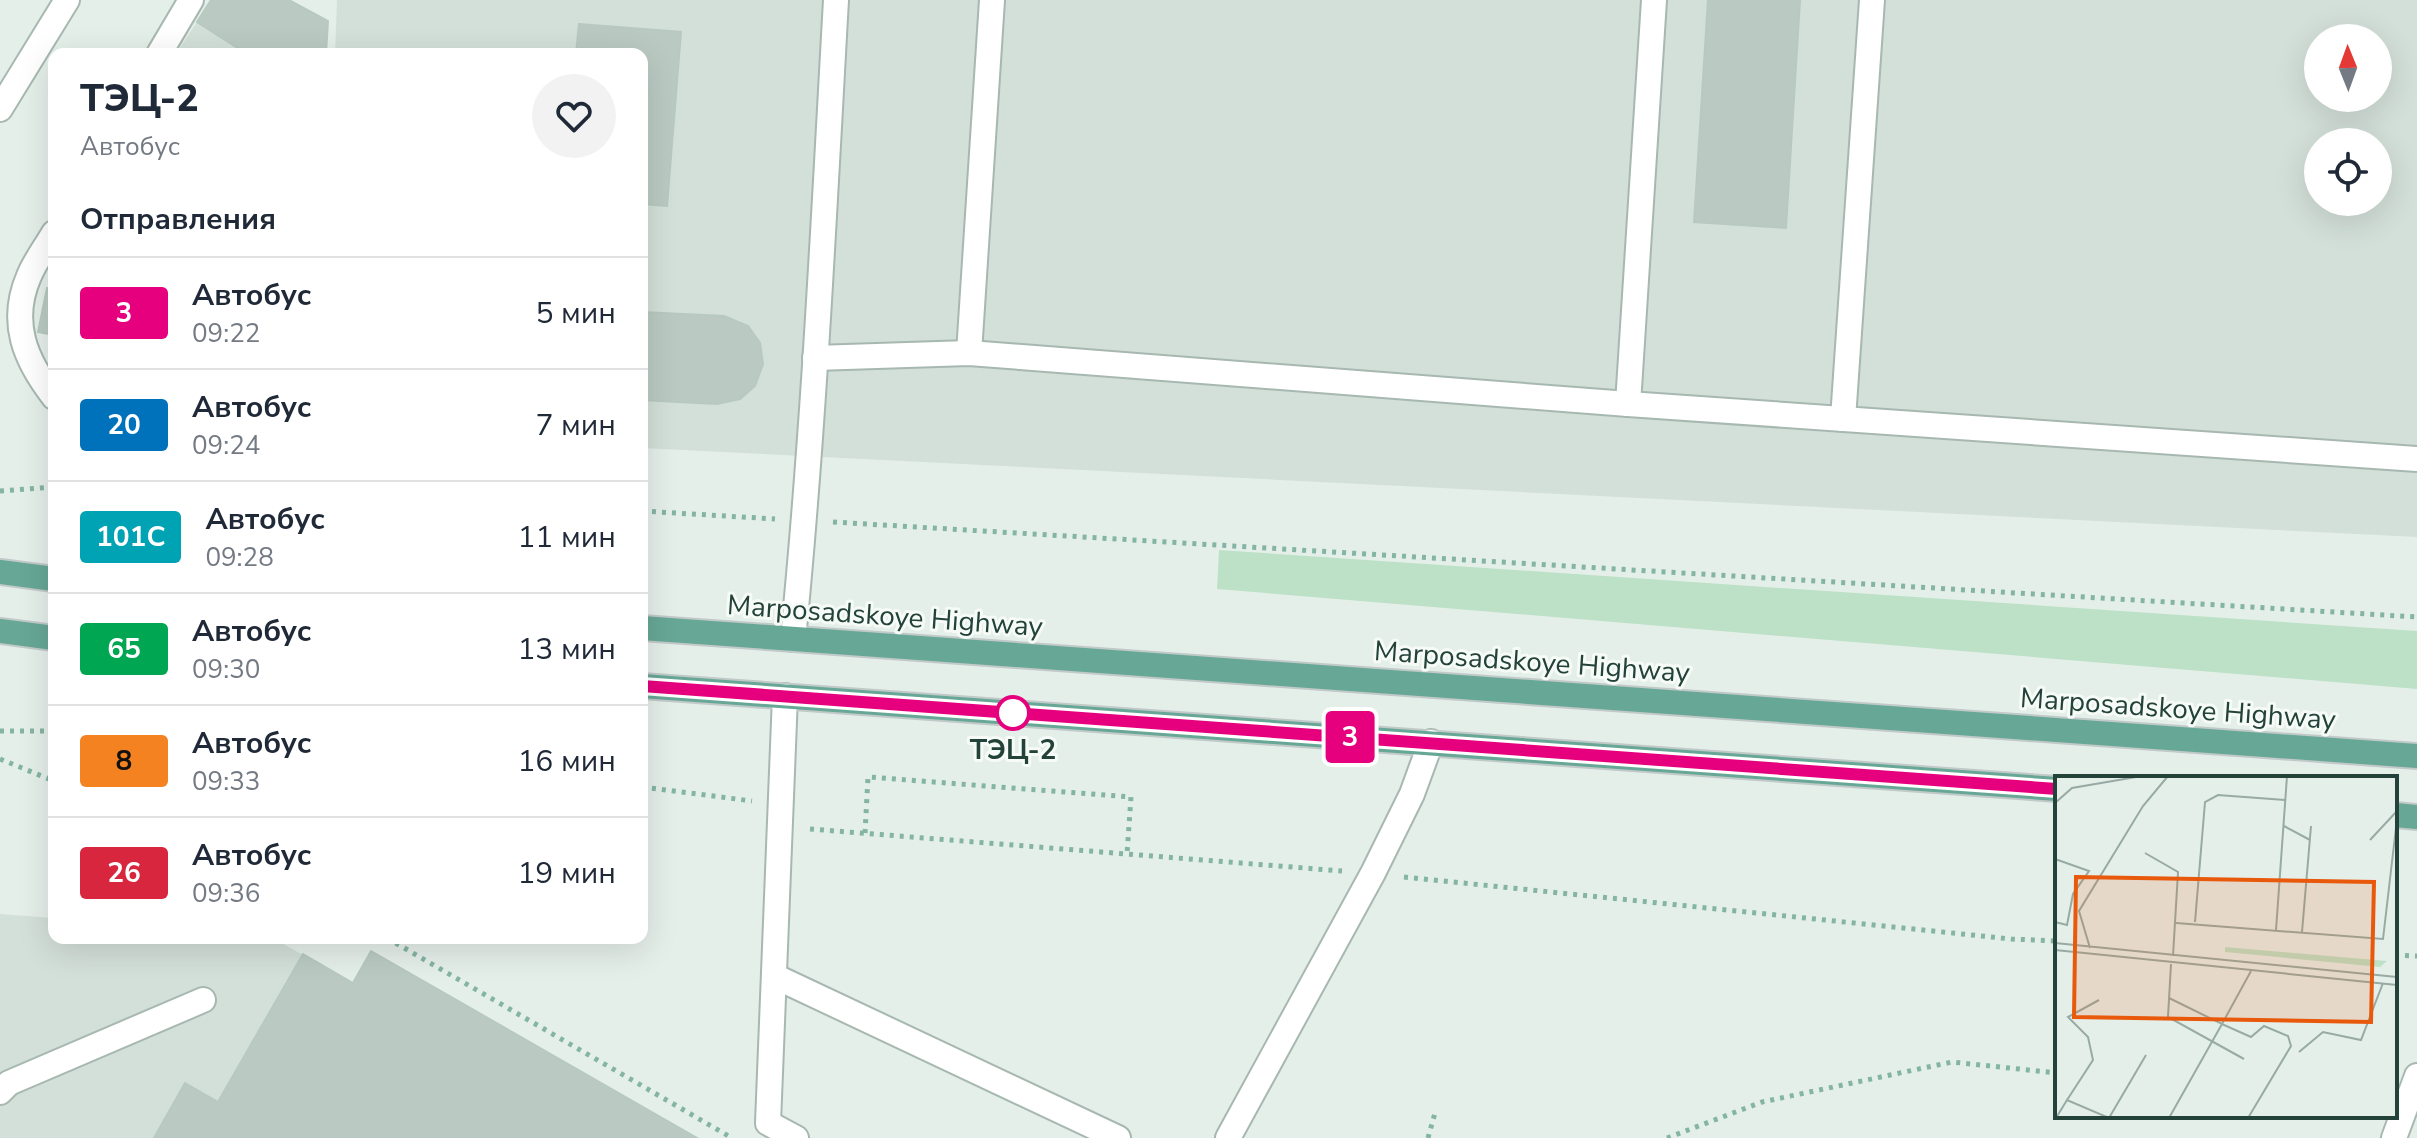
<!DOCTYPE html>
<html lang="ru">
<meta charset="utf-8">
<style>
:root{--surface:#fff;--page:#f2f2f3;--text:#1f2937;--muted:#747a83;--line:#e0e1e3}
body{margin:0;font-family:"Nunito Sans",sans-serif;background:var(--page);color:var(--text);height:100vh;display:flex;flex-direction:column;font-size:30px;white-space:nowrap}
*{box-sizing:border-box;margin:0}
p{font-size:26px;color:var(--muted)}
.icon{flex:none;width:44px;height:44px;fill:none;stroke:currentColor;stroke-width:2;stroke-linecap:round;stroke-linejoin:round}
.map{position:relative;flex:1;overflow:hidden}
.sheet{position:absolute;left:48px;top:48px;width:600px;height:896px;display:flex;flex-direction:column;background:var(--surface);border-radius:16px;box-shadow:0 8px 32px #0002}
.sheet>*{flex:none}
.badge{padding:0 16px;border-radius:6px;font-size:28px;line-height:52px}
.needle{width:52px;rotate:359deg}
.controls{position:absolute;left:2304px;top:24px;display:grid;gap:16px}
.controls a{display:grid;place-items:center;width:88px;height:88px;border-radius:50%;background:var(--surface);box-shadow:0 8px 32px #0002;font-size:40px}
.map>.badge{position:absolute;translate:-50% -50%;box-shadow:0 0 0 4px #fff}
h2{padding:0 32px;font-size:30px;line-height:72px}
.round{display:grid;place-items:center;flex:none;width:84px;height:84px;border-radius:42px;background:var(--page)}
.head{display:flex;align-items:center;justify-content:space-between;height:136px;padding:0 32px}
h1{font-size:38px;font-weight:800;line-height:60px}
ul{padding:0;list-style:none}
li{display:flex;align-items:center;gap:24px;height:112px;padding:0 32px;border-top:2px solid var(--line)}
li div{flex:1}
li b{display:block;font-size:30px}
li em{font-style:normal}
li .badge{min-width:88px;font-weight:700;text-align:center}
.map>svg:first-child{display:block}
.built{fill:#d3dfd9;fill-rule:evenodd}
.green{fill:#bde1c6}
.building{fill:#bacac3;stroke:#b7c9c1;stroke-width:2}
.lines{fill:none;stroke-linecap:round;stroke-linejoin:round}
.minor-casing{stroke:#a7b8b1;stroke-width:28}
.major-casing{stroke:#c1cac8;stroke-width:28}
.path{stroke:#84b4a4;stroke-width:5;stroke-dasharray:4 6;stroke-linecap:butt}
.minor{stroke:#fff;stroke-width:24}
.major{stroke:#67a796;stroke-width:24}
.line-casing{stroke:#fff;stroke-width:18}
.line{stroke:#e6007e;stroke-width:12}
.stop-dot{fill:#fff;stroke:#e6007e;stroke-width:4}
.labels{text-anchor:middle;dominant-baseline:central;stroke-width:6;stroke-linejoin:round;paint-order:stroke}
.street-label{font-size:28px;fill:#234239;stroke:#f6fbf8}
.stop-label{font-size:28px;font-weight:bold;fill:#234239;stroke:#f6fbf8}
.inset-road{fill:none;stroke:#97aaa3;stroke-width:2}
.view{fill:#e8590c;fill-opacity:0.15;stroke:#e8590c;stroke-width:4}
.inset-edge{fill:none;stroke:#234239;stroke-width:4}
</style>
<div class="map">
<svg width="2417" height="1138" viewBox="0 0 2417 1138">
<rect width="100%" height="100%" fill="#e5efea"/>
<g class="built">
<polygon points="211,0 289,0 328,21 326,54 176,54"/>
<path d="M337,0H2417V537L642,448V54H335ZM2318,38H2378V98H2318ZM2318,142H2378V202H2318Z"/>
<polygon points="0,914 54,918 54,938 273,938 352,983 371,951 697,1138 0,1138"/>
</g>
<polygon class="green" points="1219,550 2417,631 2417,689 1217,589"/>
<g class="building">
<polygon points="211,0 289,0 328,21 326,54 247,54 197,22"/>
<polygon points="1708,0 1800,0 1786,228 1694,222"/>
<polygon points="579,24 681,32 667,206 642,204 642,54 576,54"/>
<polygon points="47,288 54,290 54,335 38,332"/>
<polygon points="642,312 724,316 748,326 760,343 763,364 755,386 740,399 717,404 642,400"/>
<polygon points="371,951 697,1138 154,1138 185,1083 218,1102 303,954 353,983"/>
</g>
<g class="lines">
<defs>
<g id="minor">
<polyline points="159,54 191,0"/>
<polyline points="0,109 67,0"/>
<path d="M54,233C46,247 35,261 29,276C9,322 25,360 54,397"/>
<polyline points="969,353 992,0"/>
<polyline points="815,358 969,353 1628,404 2417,459"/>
<polyline points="1628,404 1654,0"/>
<polyline points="1843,419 1872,0"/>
<path d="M793,639C814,427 824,213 836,0"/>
<polyline points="785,696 768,1123 796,1138"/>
<polyline points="774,976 1118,1138"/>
<polyline points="0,1092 9,1083 203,1000"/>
<polyline points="1228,1138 1373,873 1412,794 1431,742"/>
<polyline points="2394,1138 2417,1076"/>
</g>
<g id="major">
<polyline points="0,572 54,579"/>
<polyline points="642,628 2417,756"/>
<polyline points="0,631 54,638"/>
<polyline points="642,686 2057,789"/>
<polyline points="2395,815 2417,817"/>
</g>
</defs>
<use href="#minor" class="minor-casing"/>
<use href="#major" class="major-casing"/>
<g class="path">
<polyline points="0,491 54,487"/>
<polyline points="642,511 775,519"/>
<polyline points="833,522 2417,617"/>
<polyline points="0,731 54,731"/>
<polyline points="0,759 54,781"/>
<polyline points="642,787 752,801"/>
<polyline points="810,829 1342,871"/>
<polyline points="865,833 868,777 1131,797 1127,854"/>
<polyline points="1404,877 2011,939 2057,941"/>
<polyline points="387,938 732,1138"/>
<polyline points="2395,955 2417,956"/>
<polyline points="1428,1138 1435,1113"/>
<polyline points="1667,1138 1762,1102 1952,1062 2057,1073"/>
</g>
<use href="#minor" class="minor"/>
<use href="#major" class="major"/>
</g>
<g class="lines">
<defs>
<polyline id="line" points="642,686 2057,789"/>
</defs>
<use href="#line" class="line-casing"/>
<use href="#line" class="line"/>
</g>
<circle class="stop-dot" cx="1013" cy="713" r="16"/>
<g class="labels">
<g class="street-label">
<text transform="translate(885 616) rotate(4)">Marposadskoye Highway</text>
<text transform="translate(1532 662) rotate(4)">Marposadskoye Highway</text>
<text transform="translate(2178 709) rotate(4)">Marposadskoye Highway</text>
</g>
<g class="stop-label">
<text x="1013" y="750">ТЭЦ-2</text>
</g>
</g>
<g transform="translate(2055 776)">
<rect width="342" height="342" fill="#e5efea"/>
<path d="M170,171L332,185L325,191L170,176Z" fill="#bde1c6"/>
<path class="inset-road" d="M0,27L17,12L87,0M229,50L255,64M315,64L342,35M90,77L123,96L118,180M0,83L34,95L18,118L12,149L0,146M140,146L150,26L163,19L230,24M121,147L328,163L342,43M221,154L232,0M247,156L256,50M0,167L342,201M35,172L24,135L88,30L113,0M0,174L342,209M116,188L113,241L189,283M114,222L167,248L196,195M244,276L268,256L306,264L328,207M12,324L38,284L33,261L13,241L44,224M1,342L12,324L54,342L91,279M114,342L167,248L196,261L209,250L233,260L236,270L193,342"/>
<path class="view" d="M21,101L319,106L316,246L19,241Z"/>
<rect width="342" height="342" class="inset-edge"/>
</g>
</svg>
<div class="controls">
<a><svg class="needle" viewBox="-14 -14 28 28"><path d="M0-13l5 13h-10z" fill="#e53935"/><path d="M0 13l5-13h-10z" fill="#747a83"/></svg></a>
<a><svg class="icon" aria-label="locate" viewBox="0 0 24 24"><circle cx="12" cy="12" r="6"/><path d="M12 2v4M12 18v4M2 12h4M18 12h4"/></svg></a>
</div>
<b class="badge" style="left:1350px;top:737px;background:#e6007e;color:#fff">3</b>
<section class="sheet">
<div class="head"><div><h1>ТЭЦ-2</h1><p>Автобус</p></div><a class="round"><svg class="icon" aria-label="heart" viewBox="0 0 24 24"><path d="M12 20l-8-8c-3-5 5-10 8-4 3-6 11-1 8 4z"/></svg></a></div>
<h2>Отправления</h2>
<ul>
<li><span class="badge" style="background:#e6007e;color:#fff">3</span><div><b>Автобус</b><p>09:22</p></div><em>5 мин</em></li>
<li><span class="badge" style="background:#0072bc;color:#fff">20</span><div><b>Автобус</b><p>09:24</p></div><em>7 мин</em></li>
<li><span class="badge" style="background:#00a3b4;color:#fff">101С</span><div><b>Автобус</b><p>09:28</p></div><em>11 мин</em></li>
<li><span class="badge" style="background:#00a651;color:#fff">65</span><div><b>Автобус</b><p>09:30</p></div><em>13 мин</em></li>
<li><span class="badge" style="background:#f58220;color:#111">8</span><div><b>Автобус</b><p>09:33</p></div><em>16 мин</em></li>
<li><span class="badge" style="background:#d7263d;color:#fff">26</span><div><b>Автобус</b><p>09:36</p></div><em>19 мин</em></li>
</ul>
</section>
</div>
